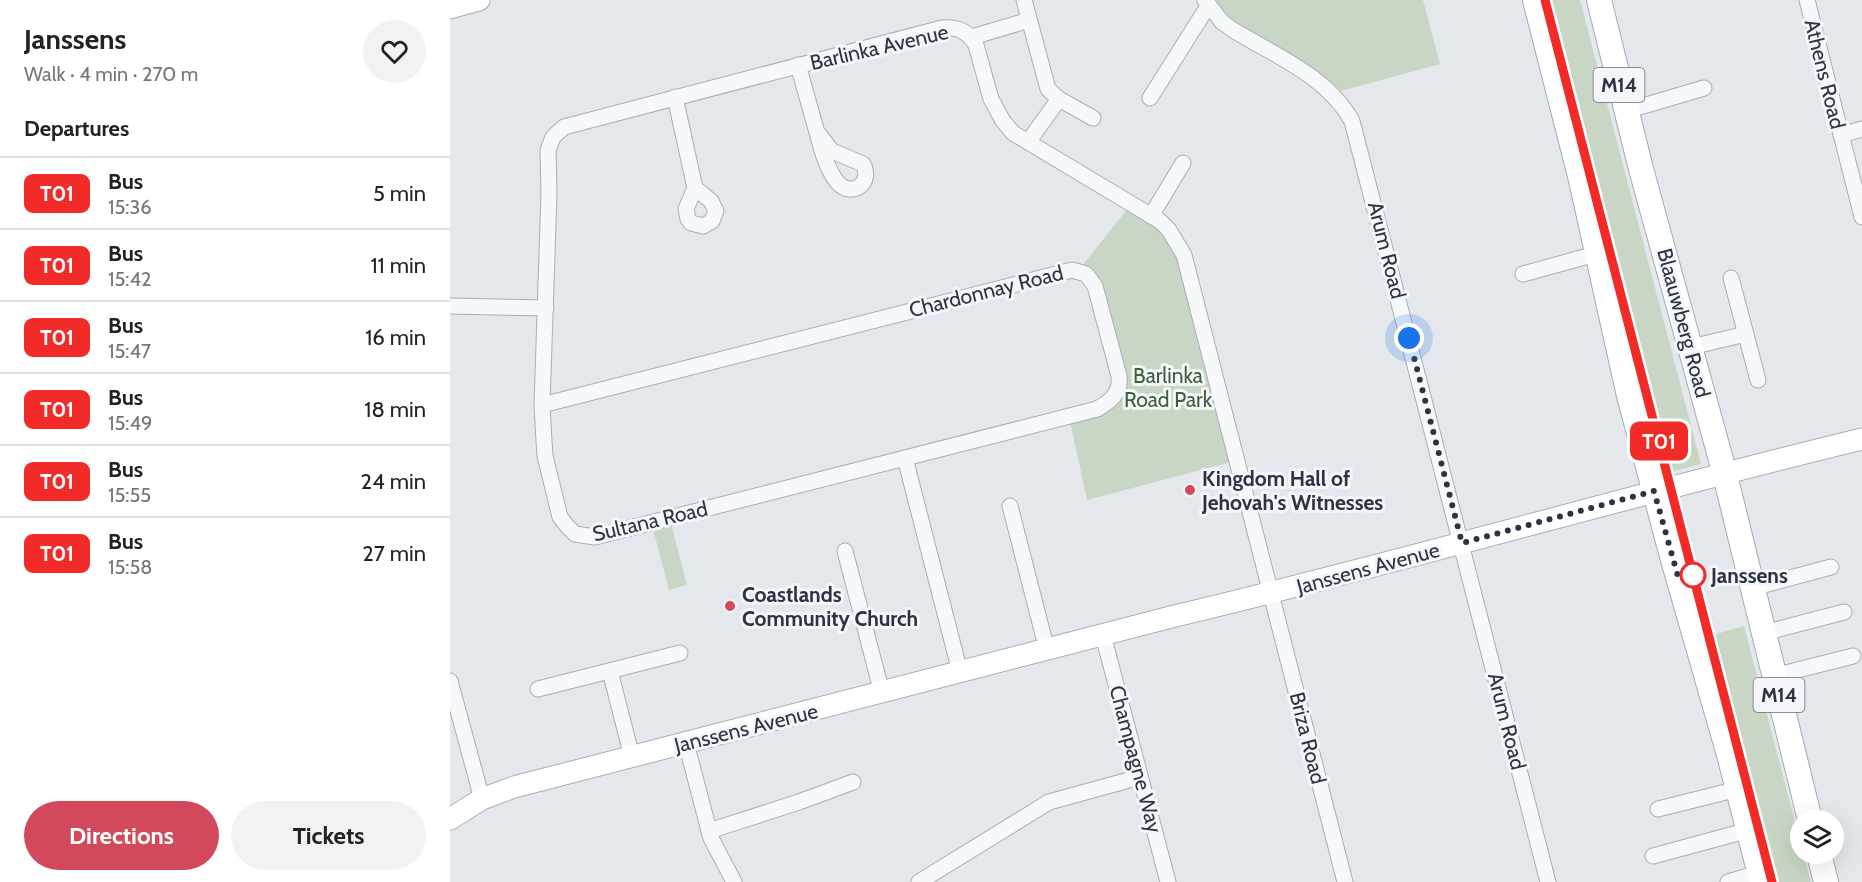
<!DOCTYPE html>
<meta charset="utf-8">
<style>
:root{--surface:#fff;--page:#f2f2f2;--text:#222;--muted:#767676;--line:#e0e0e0;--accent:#d1495b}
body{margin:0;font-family:Cabin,sans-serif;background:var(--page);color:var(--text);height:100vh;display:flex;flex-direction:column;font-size:22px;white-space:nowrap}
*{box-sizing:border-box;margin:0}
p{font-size:20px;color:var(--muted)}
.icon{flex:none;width:33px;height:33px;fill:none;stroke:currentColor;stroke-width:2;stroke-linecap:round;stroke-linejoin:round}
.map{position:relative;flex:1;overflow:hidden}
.side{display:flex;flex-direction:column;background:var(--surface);width:450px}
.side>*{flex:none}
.badge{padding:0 12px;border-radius:9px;font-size:21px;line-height:39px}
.fabs{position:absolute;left:1340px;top:810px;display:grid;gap:12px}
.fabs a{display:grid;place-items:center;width:54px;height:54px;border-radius:50%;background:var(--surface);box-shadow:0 6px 24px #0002;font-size:30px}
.you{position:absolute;width:30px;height:30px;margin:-15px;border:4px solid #fff;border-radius:50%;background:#1a73e8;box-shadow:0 0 0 9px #1a73e833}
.map>.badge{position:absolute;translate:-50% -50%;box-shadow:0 0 0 3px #fff}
h2{padding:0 24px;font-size:22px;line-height:54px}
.round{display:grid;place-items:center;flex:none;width:63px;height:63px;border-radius:32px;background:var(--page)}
.head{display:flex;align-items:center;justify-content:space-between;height:102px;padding:0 24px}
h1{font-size:28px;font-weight:700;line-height:45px}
.cta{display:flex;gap:12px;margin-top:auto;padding:12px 24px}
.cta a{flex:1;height:69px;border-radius:36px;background:var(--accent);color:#fff;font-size:24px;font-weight:700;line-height:69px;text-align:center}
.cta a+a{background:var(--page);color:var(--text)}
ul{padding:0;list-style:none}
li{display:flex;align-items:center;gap:18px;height:72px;padding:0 24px;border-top:2px solid var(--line)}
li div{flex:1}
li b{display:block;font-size:22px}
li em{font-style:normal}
li .badge{min-width:66px;font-weight:700;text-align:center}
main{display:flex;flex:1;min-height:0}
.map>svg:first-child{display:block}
.green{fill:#c9d6c5}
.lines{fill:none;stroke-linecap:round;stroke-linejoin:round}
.street-casing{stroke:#a9aeb7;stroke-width:17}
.secondary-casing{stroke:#a9aeb7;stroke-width:23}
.primary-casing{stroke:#a3abb8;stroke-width:26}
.street{stroke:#f7f8fa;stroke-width:15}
.secondary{stroke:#fff;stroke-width:21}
.primary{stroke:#fff;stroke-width:24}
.line-casing{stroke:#fff;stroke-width:14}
.line{stroke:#f22b29;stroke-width:9}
.walk{stroke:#2b3445;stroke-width:6;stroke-dasharray:0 10.8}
.poi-dot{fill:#d1495b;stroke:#f4f6f9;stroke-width:2}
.stop-dot{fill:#fff;stroke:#f22b29;stroke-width:3}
.labels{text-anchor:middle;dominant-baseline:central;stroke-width:6;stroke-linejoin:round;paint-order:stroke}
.shield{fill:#f4f6f9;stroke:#676e7b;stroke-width:1.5}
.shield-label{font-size:20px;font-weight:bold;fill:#2b3445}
.street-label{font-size:21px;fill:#2b3445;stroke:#f4f6f9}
.park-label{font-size:21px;fill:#3f6138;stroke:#f4f6f9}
.poi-label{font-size:21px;font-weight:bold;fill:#2b3445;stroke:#f4f6f9;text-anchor:start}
.stop-label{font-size:21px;font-weight:bold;fill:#2b3445;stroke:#f4f6f9;text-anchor:start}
</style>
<main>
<section class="side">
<div class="head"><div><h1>Janssens</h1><p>Walk · 4 min · 270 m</p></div><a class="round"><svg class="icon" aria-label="heart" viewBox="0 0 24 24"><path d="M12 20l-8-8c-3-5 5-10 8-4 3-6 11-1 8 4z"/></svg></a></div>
<h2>Departures</h2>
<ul>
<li><span class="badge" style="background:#f22b29;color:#fff">T01</span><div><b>Bus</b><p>15:36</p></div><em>5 min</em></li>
<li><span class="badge" style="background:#f22b29;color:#fff">T01</span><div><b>Bus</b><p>15:42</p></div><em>11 min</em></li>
<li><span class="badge" style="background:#f22b29;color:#fff">T01</span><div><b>Bus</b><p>15:47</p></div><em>16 min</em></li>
<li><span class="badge" style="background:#f22b29;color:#fff">T01</span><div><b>Bus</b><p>15:49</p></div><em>18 min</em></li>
<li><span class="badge" style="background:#f22b29;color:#fff">T01</span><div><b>Bus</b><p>15:55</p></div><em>24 min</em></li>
<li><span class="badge" style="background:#f22b29;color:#fff">T01</span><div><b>Bus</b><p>15:58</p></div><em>27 min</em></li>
</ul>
<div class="cta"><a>Directions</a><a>Tickets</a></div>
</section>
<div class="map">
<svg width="1412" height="882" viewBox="0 0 1412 882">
<rect width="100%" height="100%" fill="#e4e7ec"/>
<g class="green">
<path d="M764,0H973L990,64L891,91C854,55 795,43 764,0Z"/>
<polygon points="1097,0 1130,0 1251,464 1217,473"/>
<polygon points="679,207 706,224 724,247 781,462 637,500 620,421 671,398 632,266"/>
<polygon points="221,524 237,585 219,590 203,529"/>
<polygon points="1294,626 1350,841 1350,854 1353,854 1361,882 1326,882 1263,635"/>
</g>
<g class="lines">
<defs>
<g id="street">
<polyline points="574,0 598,89 609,99 643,118"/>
<path d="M755,0L772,22L783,30C826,56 877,76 902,121L1098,882"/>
<polyline points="1357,0 1412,217"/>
<polyline points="522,37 579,20"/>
<path d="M348,65L373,154C377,164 381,176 389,184C403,197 423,183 413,164L382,151L368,133"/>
<polyline points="225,97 245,188 236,209 238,219 241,223 253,226 262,221 266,211 261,201 245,188"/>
<polyline points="700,98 758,6"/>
<polyline points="1176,111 1254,88"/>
<polyline points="1391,135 1412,129"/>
<polyline points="578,142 609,99"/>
<polyline points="701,216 733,163"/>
<polyline points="1073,274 1149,253"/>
<polyline points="1281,278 1308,380"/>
<polyline points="0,306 96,308"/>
<polyline points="1241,347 1296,334"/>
<path d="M92,405L622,270L636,274L645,286L669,376C671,393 661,401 647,409L145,537L125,534L117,526L110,517L95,456L94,441L92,405L99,193L98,150L103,137L114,127L492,28C508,27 518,31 526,45L541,99L553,121L563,133L710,221L719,230L734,255L895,882"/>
<polyline points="455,458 510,672"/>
<polyline points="560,506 597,650"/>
<polyline points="395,551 432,693"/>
<polyline points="1303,588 1381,567"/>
<polyline points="1314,633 1394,612"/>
<polyline points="653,635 718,882"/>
<polyline points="160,671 182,757"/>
<polyline points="1324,676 1403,656"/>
<polyline points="0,681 32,799"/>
<polyline points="88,689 230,653"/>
<polyline points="236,743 261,838 284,882"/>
<polyline points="1208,809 1288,789"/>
<polyline points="259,831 349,802 403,782"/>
<polyline points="1203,856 1299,830"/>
<polyline points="469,882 599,802 690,777"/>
<polyline points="1278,882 1309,873"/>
</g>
<g id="secondary">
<polyline points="0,8 29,0"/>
<path d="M0,819L32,799L64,787L721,617C953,562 1181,495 1412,439"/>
</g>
<g id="primary">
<polyline points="1085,0 1130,176 1179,396 1223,560 1279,755 1312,882"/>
<polyline points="1149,0 1191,169 1273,467 1360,820"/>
<polyline points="1369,854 1376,882"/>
</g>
</defs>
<use href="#street" class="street-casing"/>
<use href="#secondary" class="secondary-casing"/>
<use href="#primary" class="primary-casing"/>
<use href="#street" class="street"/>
<use href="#secondary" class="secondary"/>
<use href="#primary" class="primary"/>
</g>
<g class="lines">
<defs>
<polyline id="line" points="1095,0 1322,882"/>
</defs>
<use href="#line" class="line-casing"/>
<use href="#line" class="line"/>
<polyline class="walk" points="959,338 1012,543 1204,491 1229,580 1243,575"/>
</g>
<g class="poi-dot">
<circle cx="740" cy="490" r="6"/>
<circle cx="280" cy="606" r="6"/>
</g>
<circle class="stop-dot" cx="1243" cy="575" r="12"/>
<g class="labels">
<g class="shield">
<rect x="1143.5" y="68" width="51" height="34" rx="4.5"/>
<rect x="1303.5" y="678" width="51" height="34" rx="4.5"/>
</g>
<g class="shield-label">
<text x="1169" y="85">M14</text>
<text x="1329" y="695">M14</text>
</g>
<g class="street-label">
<text transform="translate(429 47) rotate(-13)">Barlinka Avenue</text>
<text transform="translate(1375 74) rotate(76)">Athens Road</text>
<text transform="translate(937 250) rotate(76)">Arum Road</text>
<text transform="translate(536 291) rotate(-14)">Chardonnay Road</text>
<text transform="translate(1234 323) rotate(75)">Blaauwberg Road</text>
<text transform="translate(200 521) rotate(-13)">Sultana Road</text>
<text transform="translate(918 568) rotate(-15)">Janssens Avenue</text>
<text transform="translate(1057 721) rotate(76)">Arum Road</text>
<text transform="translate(296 728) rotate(-14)">Janssens Avenue</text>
<text transform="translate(858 738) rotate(76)">Briza Road</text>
<text transform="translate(686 759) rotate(75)">Champagne Way</text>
</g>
<g class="park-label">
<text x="718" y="375">Barlinka<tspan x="718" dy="24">Road Park</tspan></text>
</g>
<g class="poi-label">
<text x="752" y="478">Kingdom Hall of<tspan x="752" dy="24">Jehovah's Witnesses</tspan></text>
<text x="292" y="594">Coastlands<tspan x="292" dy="24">Community Church</tspan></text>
</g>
<g class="stop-label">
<text x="1261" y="575">Janssens</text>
</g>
</g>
</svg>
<div class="fabs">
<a><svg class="icon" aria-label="layers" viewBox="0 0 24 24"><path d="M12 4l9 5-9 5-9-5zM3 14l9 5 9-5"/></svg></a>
</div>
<div class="you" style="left:959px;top:338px"></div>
<b class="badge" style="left:1209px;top:441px;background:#f22b29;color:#fff">T01</b>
</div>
</main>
